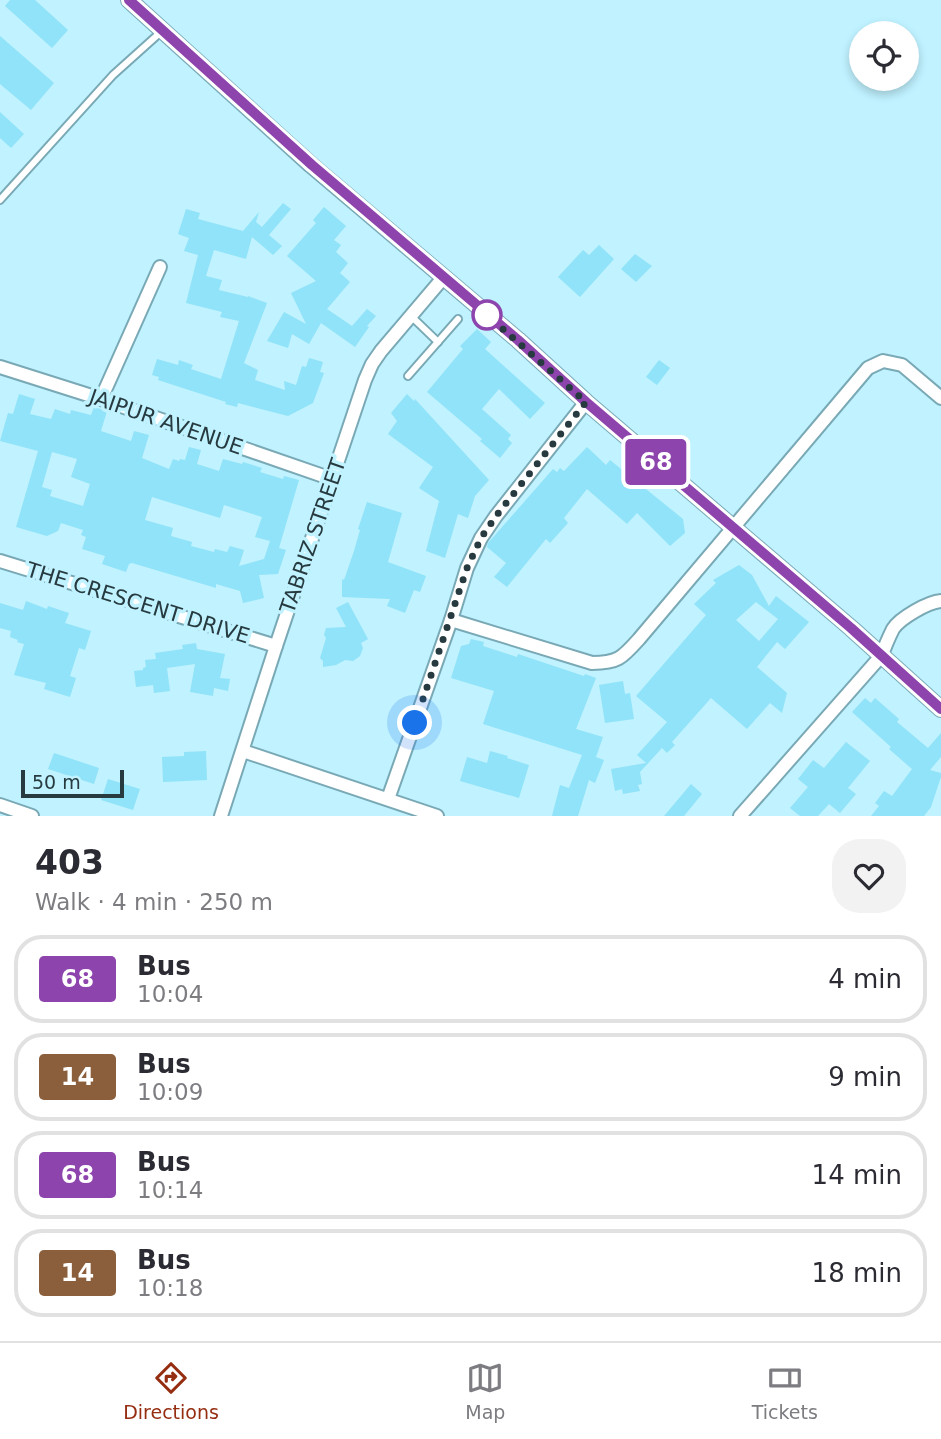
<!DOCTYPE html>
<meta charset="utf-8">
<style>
:root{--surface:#fff;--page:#f2f2f3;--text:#2b2b33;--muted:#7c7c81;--line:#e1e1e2;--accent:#952d11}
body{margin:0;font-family:"DejaVu Sans",sans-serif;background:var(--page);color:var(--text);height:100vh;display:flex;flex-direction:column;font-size:26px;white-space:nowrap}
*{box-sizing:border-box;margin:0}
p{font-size:23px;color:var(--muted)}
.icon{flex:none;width:38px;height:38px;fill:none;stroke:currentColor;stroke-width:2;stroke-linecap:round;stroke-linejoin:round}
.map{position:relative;height:816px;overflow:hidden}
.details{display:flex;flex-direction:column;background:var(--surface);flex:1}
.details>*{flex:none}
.badge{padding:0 14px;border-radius:5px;font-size:24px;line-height:46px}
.buttons{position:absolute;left:849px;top:21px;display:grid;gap:14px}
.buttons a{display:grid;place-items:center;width:70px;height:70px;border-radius:50%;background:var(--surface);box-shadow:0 4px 10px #0003;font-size:35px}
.scale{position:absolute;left:21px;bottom:18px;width:103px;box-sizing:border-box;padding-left:7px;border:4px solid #263a3f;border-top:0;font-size:19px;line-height:24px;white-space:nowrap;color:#263a3f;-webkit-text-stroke:5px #c0f2ff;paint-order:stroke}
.you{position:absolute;width:35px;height:35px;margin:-18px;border:5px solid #fff;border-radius:50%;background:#1a73e8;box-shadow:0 0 0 10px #1a73e833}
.map>.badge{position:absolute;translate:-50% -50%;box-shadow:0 0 0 4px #fff}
.round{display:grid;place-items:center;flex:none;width:74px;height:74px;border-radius:28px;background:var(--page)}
.overview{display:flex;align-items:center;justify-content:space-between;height:119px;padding:0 35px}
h1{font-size:33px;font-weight:600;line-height:52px}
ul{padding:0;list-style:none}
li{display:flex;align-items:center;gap:21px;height:88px;margin:0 14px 10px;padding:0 21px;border:4px solid var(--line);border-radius:28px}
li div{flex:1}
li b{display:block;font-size:26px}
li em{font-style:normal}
li .badge{min-width:77px;font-weight:700;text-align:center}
.tabs{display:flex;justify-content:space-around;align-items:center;height:98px;border-top:2px solid var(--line);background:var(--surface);font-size:19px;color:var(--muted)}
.tabs a{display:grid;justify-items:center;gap:4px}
.tabs .current{color:var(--accent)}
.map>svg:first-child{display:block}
.building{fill:#90e3f8;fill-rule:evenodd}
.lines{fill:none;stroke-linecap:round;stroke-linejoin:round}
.service-casing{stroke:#7aa9b6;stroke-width:10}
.minor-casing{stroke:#7aa9b6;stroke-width:16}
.tertiary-casing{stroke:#7aa9b6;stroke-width:18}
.service{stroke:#fff;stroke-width:6}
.minor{stroke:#fff;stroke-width:12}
.tertiary{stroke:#fff;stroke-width:14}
.line-casing{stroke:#fff;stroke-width:16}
.line{stroke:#8e44ad;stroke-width:10}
.walk{stroke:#263a3f;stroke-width:7;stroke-dasharray:0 12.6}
.stop-dot{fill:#fff;stroke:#8e44ad;stroke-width:3.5}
.labels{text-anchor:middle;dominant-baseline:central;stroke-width:7;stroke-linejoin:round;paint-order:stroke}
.street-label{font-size:21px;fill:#263a3f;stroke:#c0f2ff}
</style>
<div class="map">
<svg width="941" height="816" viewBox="0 0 941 816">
<rect width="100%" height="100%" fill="#c0f2ff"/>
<g class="building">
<polygon points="10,0 35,0 68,30 52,48 5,6"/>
<polygon points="0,36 54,83 31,110 0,84"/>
<polygon points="0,112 24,134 11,148 0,138"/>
<polygon points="283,203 291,209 269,235 282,246 273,255 252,237 246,259 214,250 206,276 222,280 219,290 248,297 248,296 267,303 244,363 258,370 255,380 285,390 284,381 296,385 302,366 306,367 309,358 323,362 320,372 324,373 313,403 288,416 238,403 237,407 225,404 226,402 158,380 159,377 152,375 157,359 178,365 179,360 193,365 191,369 221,379 239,321 220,317 222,312 186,303 198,255 184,251 189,238 178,234 186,209 200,213 198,219 243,231 259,212 256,222 262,227"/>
<polygon points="324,207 346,226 334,240 341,245 336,252 348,263 340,273 350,282 327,309 352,326 367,309 376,316 367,326 369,327 355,347 321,323 309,344 292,334 288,348 267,341 284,312 306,324 291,293 316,281 287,256 316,223 313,220"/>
<polygon points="599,245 614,259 580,297 558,277 583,250 589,255"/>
<polygon points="635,254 652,266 636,282 621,269"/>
<polygon points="477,329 491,342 485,349 545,403 530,419 499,389 482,409 511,435 508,439 512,443 500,458 480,441 482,439 427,392 463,349 460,346"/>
<polygon points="659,360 670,368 657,385 646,377"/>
<path d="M19,394L35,399L30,414L51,419L55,409L70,414L71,410L91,415L94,407L107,411L101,431L131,441L134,431L149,435L142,458L169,469L173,459L179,461L180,459L185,460L189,447L201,450L197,464L219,471L223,459L242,464L243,462L262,468L260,472L283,479L284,476L299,480L279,548L286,550L278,574L259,575L264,598L243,603L240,591L216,584V588L132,563L129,564L126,572L102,564L105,556L82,549L86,537L81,535L83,530L61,523L58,531L47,536L16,527L38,451L0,441L8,413L13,414ZM52,452L77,459L71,477L90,484L83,506L50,496L52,490L42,487ZM152,497L220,518L224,505L262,517L255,537L270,541L264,559L239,566L244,550L230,546L227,552L215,549L214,552L191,546L192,542L171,536L173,528L145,520Z"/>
<polygon points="407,394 414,401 415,399 489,480 475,496 468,518 458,514 445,558 426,551 439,501 419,488 433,467 388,434 397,421 391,413"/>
<polygon points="587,447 606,465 610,460 683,519 685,533 670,546 637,513 627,524 587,489 564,518 568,523 550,543 546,539 507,587 494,577 506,563 487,547 488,543 553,469 557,472 560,468 564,471"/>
<polygon points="367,502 402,513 388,562 426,576 420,592 414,590 405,613 387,606 390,599 342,597 342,579 344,580 354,551 360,530 358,529"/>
<path d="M739,565L752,575L769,606L776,596L809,622L785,649L777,642L757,667L787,693L782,713L770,703L747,729L711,698L672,742L675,745L667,753L662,748L640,772L642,784L638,785L640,791L623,794L622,789L615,791L611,769L646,763L637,755L667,722L636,696L706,615L694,604L716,583L713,580ZM756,602L778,619L759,641L736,620Z"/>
<polygon points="26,601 47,609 48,606 69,613 65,623 91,631 85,650 79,648 70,676 76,678 70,697 44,689 46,683 14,675 24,644 17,642 18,640 10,637 11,631 0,628 0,603 23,610"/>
<polygon points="348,602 368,639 361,643 363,648 360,656 353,661 345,660 336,665 323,667 323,661 320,658 326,638 324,635 326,628 346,627 336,608"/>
<polygon points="471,639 484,642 483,646 517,657 518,654 584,676 585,674 596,678 576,729 603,737 596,757 604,760 595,783 589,780 578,816 552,816 560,785 569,788 582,755 483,724 494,691 451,678 461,646 469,644"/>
<polygon points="196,643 197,649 225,654 220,678 230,679 228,691 214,688 213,696 190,692 195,664 167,668 170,691 154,693 153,685 136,687 134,671 143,670 143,668 146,667 145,660 156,659 155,653 183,649 182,645"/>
<polygon points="623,681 625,694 630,693 634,719 605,723 599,685"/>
<polygon points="865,698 871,703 875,698 899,719 897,722 928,748 941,733 941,757 930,770 941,773 941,777 931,807 924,816 871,816 879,806 875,803 884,791 892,796 912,769 889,749 891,747 852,712"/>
<polygon points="846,742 870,761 848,788 856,794 840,813 829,804 818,816 800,816 790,808 808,787 798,779 813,760 824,768"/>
<polygon points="206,751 207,780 163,782 162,757 184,756 184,752"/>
<polygon points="490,751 508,756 507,758 529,765 519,798 460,781 467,757 487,763"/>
<polygon points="54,753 99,768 94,784 48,769"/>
<polygon points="108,779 140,789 133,810 101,800"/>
<polygon points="691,784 702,794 684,816 664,816"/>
</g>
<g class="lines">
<defs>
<g id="service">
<polyline points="0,200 113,75 162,31"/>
<polyline points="411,316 438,342"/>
<polyline points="408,376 458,319"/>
</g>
<g id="minor">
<polyline points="0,367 101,399 332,479"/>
<polyline points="101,399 160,267"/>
<polyline points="0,561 276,646"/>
<path d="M451,620L592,663C618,663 622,658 639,639L868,368L883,361L902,365L941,398"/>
<polyline points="243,751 437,816"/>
<polyline points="388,799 451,620 467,568 481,538 496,516 586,402"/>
<polyline points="0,805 32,816"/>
<polyline points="221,816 276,646 365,380 372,364 381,351 443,278"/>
<path d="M740,816L882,655C885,646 889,637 893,629C900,618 928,602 941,601"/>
</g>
<polyline id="tertiary" points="129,0 311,165 518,340 586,402 851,628 941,709"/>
</defs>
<use href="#service" class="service-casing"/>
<use href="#minor" class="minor-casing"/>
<use href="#tertiary" class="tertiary-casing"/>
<use href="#service" class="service"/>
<use href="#minor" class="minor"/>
<use href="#tertiary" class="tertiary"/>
</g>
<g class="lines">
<defs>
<polyline id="line" points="129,0 312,165 518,340 586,402 851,628 941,709"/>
</defs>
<use href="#line" class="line-casing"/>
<use href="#line" class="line"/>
<polyline class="walk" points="415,723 467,568 481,538 496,516 586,402 480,309 487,315"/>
</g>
<circle class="stop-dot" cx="487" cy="315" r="14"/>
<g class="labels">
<g class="street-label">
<text transform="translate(166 422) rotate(19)">JAIPUR AVENUE</text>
<text transform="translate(313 536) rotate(-71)">TABRIZ STREET</text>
<text transform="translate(138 603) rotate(17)">THE CRESCENT DRIVE</text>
</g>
</g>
</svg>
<div class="buttons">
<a><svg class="icon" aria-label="locate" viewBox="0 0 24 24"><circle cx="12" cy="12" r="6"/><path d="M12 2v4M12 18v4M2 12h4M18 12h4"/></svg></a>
</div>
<div class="scale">50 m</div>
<div class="you" style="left:415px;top:723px"></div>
<b class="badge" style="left:656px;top:462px;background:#8e44ad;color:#fff">68</b>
</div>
<section class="details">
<div class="overview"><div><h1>403</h1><p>Walk · 4 min · 250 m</p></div><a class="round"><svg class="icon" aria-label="heart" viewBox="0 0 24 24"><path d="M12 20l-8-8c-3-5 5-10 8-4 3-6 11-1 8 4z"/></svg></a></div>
<ul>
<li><span class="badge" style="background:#8e44ad;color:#fff">68</span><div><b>Bus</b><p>10:04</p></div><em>4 min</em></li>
<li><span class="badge" style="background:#8b5e3c;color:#fff">14</span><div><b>Bus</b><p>10:09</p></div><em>9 min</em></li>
<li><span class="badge" style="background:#8e44ad;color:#fff">68</span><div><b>Bus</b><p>10:14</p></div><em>14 min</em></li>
<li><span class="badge" style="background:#8b5e3c;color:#fff">14</span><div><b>Bus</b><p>10:18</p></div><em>18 min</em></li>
</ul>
</section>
<nav class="tabs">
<a class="current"><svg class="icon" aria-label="directions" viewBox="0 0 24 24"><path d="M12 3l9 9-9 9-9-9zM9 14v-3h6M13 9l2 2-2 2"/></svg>Directions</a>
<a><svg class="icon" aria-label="map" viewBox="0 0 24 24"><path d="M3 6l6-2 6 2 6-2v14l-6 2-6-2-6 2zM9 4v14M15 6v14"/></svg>Map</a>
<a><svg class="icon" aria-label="tickets" viewBox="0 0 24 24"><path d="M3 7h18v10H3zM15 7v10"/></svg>Tickets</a>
</nav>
